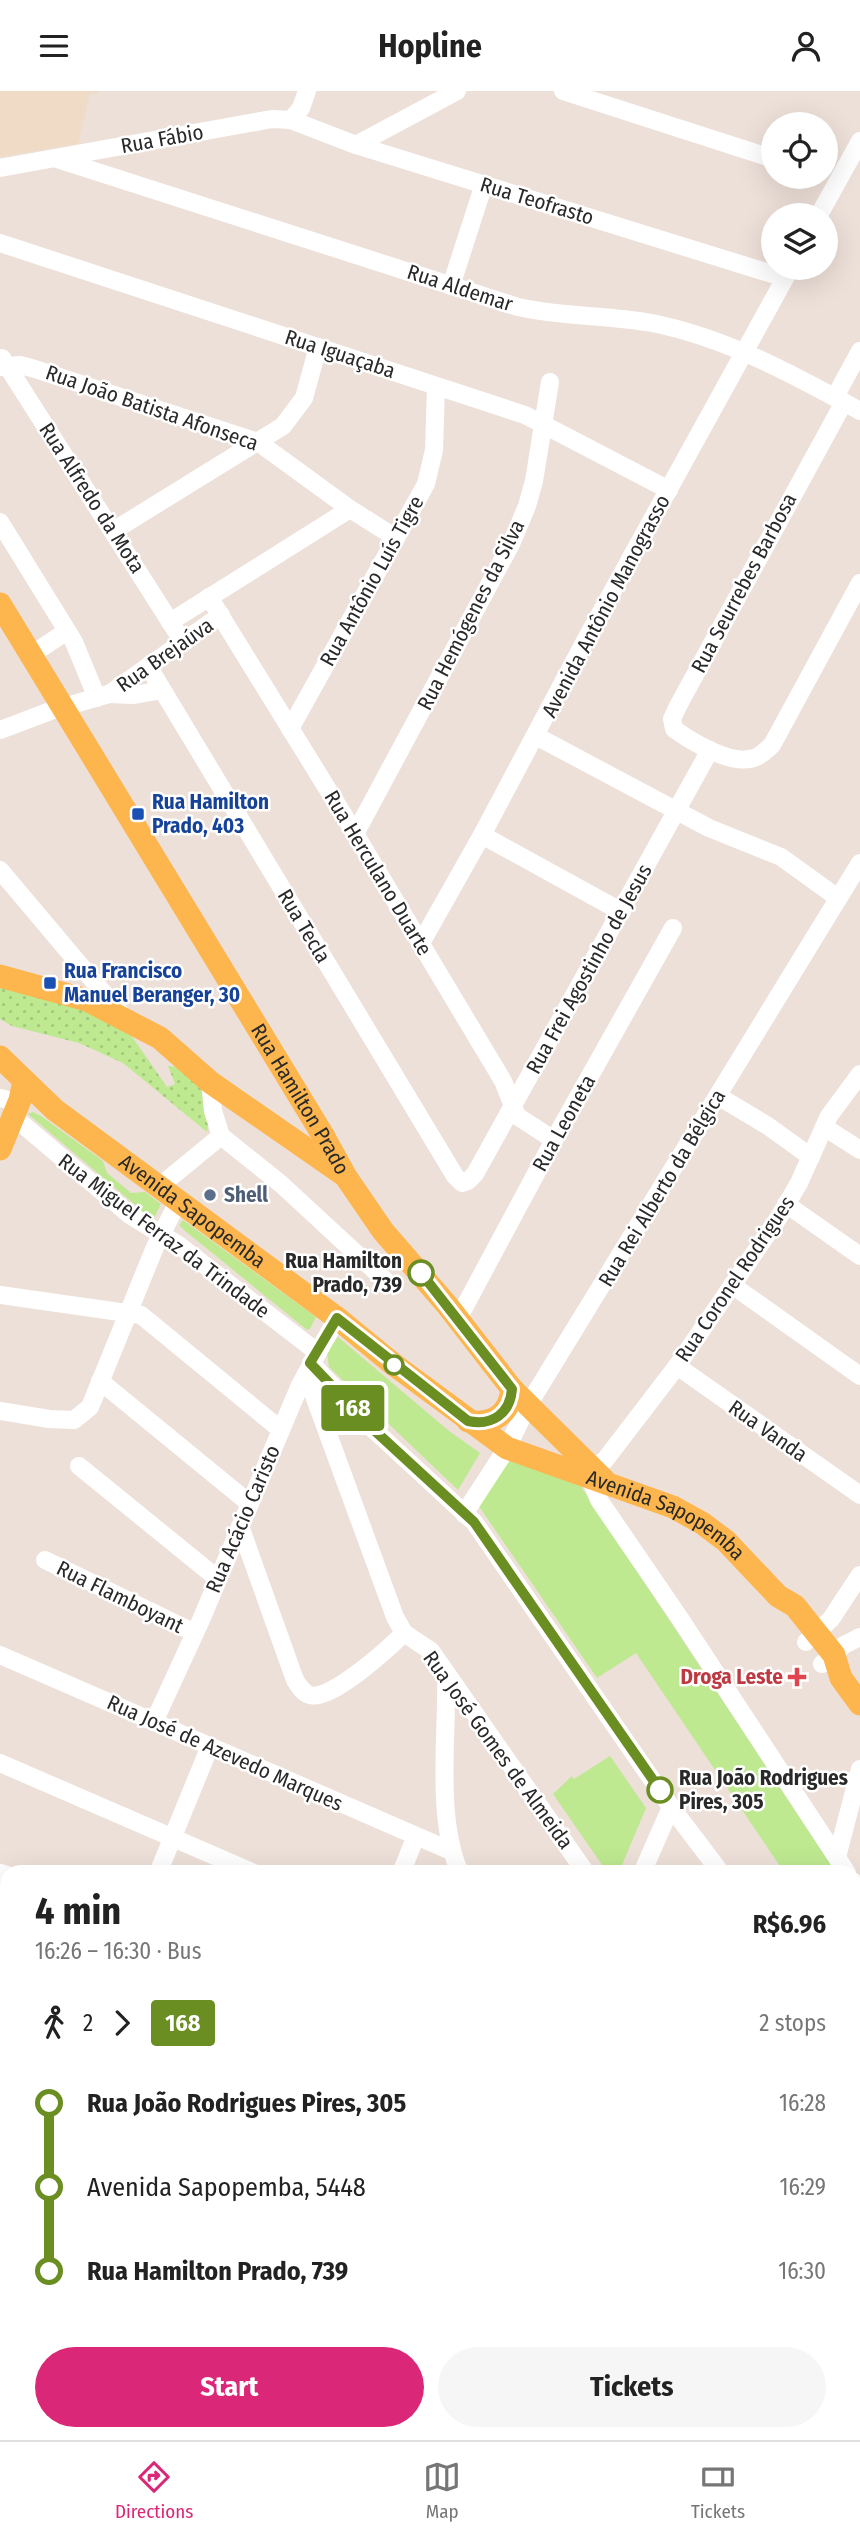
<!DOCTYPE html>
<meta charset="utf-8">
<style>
:root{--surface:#fff;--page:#f6f6f6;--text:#222;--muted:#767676;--line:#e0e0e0;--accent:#db2777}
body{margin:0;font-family:"Fira Sans Condensed",sans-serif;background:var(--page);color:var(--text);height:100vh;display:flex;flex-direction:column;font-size:26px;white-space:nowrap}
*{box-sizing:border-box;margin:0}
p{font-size:23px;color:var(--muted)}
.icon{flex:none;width:38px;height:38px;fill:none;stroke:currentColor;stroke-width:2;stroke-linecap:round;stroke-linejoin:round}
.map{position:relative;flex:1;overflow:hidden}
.sheet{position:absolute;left:0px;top:1774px;width:861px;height:576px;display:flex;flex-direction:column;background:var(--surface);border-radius:21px 21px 0 0;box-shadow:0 7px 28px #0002}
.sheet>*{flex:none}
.badge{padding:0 14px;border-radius:5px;font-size:24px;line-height:46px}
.tools{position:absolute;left:761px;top:21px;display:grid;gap:14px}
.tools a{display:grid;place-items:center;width:77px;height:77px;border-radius:50%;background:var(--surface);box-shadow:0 7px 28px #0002;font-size:35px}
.map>.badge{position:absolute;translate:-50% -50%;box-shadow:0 0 0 4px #fff}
.legs{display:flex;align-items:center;gap:10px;height:77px;padding:0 35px;font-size:23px}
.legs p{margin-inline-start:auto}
.overview{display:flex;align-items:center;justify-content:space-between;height:119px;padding:0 35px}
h1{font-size:38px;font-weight:700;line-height:52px}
.button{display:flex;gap:14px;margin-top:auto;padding:14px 35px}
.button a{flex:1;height:80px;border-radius:42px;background:var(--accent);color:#fff;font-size:28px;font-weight:700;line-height:80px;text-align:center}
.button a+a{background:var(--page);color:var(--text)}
ul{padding:0 35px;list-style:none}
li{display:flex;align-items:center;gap:24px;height:84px;font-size:26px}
li i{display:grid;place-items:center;width:10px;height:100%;margin:0 9px;background:currentColor}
li i::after{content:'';width:18px;height:18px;margin:-9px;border:5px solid;border-radius:50%;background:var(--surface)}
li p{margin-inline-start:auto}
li:first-child i{background:linear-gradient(#0000 50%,currentColor 0)}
li:last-child i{background:linear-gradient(currentColor 50%,#0000 0)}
header{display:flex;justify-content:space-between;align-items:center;height:91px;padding:0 35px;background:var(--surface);font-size:32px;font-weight:700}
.dock{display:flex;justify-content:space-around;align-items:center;height:98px;border-top:2px solid var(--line);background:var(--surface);font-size:19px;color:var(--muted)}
.dock a{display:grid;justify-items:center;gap:4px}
.dock .selected{color:var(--accent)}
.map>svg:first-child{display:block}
.education{fill:#f0dbc6}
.grass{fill:url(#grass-dots)}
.park{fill:#bee990}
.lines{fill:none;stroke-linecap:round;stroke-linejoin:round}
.minor{stroke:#fff;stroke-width:18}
.major{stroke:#fdb54d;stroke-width:23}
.line-1-casing{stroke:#fff;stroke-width:16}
.line-1{stroke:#6b8e23;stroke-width:10}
.transit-dot{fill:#1a4fb4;stroke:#fff;stroke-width:2.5}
.service-dot{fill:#5c6f8a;stroke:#fff;stroke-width:2.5}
.stop-1-dot{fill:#fff;stroke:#6b8e23;stroke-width:3.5}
.health-dot{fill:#e0444e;stroke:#fff;stroke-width:2.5}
.labels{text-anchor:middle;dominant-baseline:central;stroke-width:5;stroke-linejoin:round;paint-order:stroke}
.street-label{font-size:21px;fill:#292929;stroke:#fff}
.transit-label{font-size:21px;font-weight:bold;fill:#164399;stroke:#fff;text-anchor:start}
.service-label{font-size:21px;font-weight:bold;fill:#4e5e75;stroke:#fff;text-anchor:start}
.stop-label{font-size:21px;font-weight:bold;fill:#292929;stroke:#fff;text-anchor:end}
.health-label{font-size:21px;font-weight:bold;fill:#be3a42;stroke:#fff;text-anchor:end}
</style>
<header><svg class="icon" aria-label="menu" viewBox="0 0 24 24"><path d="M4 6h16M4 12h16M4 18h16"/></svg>Hopline<svg class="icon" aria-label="person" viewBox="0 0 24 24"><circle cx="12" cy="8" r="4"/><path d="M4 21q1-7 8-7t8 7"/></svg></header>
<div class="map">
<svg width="860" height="2349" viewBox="0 0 860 2349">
<defs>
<pattern id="grass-dots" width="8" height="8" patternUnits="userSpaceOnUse" patternTransform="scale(1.75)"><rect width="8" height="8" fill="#bee990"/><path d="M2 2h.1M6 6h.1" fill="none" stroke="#a3c87c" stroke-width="1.8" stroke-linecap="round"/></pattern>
</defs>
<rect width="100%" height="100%" fill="#ede0d9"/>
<polygon class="education" points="0,0 98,0 97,3 90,2 78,53 0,66"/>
<path class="grass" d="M0,892L51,904L124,934L167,996L175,993L168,975C178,975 196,982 202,991C209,1001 210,1031 207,1041L123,972L79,952L12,935L0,928Z"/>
<g class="park">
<polygon points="33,1021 41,1025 103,1070 107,1082 131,1102 145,1101 161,1113 153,1129 28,1023"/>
<polygon points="183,1129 316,1226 310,1238 307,1239 184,1139 179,1134"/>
<polygon points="338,1246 449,1340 480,1362 458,1399 329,1276 327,1261"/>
<polygon points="517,1367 576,1388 836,1781 784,1781 636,1562 597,1587 478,1414 507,1370"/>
<polygon points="610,1665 646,1717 619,1781 607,1781 553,1703 572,1685 574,1688"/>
</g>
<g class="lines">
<g class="minor">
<polyline points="563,0 774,68"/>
<polyline points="291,29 301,17 307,0"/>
<polyline points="356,54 457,0"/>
<path d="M57,68L518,216C562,226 608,224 652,232C727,247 794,284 860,320"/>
<polyline points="0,77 272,28 291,29 356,54 785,187"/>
<polyline points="819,124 860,50"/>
<polyline points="0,152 525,324 669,399"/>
<polyline points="451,195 484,93"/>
<polyline points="2,267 183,551"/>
<polyline points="0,276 20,274 35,278 258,351 350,418 396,447"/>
<polyline points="835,306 860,260"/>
<path d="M844,311L678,615L672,628L674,638C692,651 732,675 754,667C761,665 766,659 772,654L860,492"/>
<polyline points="0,431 74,551 97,607"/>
<polyline points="113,440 283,335 304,307 318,256"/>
<polyline points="209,506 351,736 503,990 517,1025 554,1049"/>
<polyline points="170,531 350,418"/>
<polyline points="31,564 67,540"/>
<polyline points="148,575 455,1085 462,1092 468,1090 475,1083 710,659"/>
<polyline points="109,603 134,604 162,599"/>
<polyline points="290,638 426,393 434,359 436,295"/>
<polyline points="0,639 53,619 109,603 221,524"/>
<polyline points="536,645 709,737 781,766 838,807"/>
<polyline points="355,743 511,453 527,415 534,390 550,291"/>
<polyline points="482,744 622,821"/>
<polyline points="0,779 123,925"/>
<polyline points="421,852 482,744 585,550 789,180"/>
<polyline points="210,991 213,1020 221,1045"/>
<polyline points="718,1005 768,1035 811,1066"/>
<polyline points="0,1007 19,1012"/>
<polyline points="14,1026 130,1124 180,1155 317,1261"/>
<polyline points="824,1036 860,1059"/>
<polyline points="221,1045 281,1093 387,1191"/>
<polyline points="160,1095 221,1045"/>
<polyline points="786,1113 860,1165"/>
<polyline points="732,1194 860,1285"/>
<polyline points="0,1204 141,1224 281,1339"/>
<polyline points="458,1228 554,1049 673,837"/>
<polyline points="311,1272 374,1339 474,1431 671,1716 721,1782"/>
<polyline points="677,1275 860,1404"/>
<polyline points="306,1283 395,1526 404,1542 431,1560 586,1782"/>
<polyline points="100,1290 249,1412"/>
<polyline points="0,1320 49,1328 74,1329 90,1316 155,1156 179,1109"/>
<polyline points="79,1375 218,1488"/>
<polyline points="592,1379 605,1369 677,1275 779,1126 799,1092 829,1025 860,983"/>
<polyline points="590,1387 599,1409 679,1526 847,1782"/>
<polyline points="464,1423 507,1357 527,1316 860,772"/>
<path d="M240,1435L295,1589C299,1595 303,1602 310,1604C330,1611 389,1557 404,1542"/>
<polyline points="45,1469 195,1542"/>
<polyline points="806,1551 831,1528 860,1484"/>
<polyline points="0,1564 451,1760"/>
<polyline points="822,1573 844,1554 860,1546"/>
<path d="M446,1582C448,1643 435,1726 460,1782"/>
<polyline points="154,1631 201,1529 300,1294 337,1227"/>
<polyline points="0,1672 254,1782"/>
<polyline points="837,1766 860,1678"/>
<polyline points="0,1782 7,1784"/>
<polyline points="158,1782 210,1655"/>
<polyline points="401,1782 416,1745"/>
<polyline points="642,1782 671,1716"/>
<polyline points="854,1791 860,1801"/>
<polyline points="0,1928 7,1924"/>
<polyline points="0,2004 7,2011"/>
<polyline points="0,2216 7,2222"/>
<polyline points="0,2264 7,2260"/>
<polyline points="134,2343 145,2349"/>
<polyline points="317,2343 321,2349"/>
<polyline points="375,2343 376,2349"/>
<polyline points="458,2343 460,2349"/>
<polyline points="605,2343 622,2349"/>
<polyline points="650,2349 653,2343"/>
<polyline points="822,2349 824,2343"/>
</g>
<g class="major">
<path id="s1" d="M0,513L324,1046L346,1086L383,1140L447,1214L512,1298L604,1389"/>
<polyline points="0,885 87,909 160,947 210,991 344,1084"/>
<path id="s2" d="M0,966L55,1019L337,1227L393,1273L507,1357L673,1416L702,1432L726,1450L778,1505L795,1515L834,1564L841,1587L860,1613"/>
<polyline points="0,1058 20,1009 24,990"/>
<path d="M468,1330C492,1335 510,1323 512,1298"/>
<polyline points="0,1895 7,1898"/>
<polyline points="854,2267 860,2270"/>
</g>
</g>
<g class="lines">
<defs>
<path id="line-1" d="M421,1182L512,1298C510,1323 492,1335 468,1330L337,1227L310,1272L374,1339L474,1431L660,1699"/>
</defs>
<use href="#line-1" class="line-1-casing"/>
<use href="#line-1" class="line-1"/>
</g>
<g class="transit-dot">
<rect x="131" y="716" width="14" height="14" rx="3.5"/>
<rect x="43" y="885" width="14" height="14" rx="3.5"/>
</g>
<circle class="service-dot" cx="210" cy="1104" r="7"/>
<g class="stop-1-dot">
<circle cx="421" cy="1182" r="12"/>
<circle cx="394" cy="1274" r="9"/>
<circle cx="660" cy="1699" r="12"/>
</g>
<path class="health-dot" d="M793.5 1575.5h7v7h7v7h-7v7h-7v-7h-7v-7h7z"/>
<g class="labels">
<g class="street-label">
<text transform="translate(162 48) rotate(-10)">Rua Fábio</text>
<text transform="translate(537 110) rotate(17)">Rua Teofrasto</text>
<text transform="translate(460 197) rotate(18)">Rua Aldemar</text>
<text transform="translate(340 263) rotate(18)">Rua Iguaçaba</text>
<text transform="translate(152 317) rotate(19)">Rua João Batista Afonseca</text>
<text transform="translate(92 407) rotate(57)">Rua Alfredo da Mota</text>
<text transform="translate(372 490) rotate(-61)">Rua Antônio Luís Tigre</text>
<text transform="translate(744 492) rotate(-62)">Rua Seurrebes Barbosa</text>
<text transform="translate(606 515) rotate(-62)">Avenida Antônio Manograsso</text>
<text transform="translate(471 524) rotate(-63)">Rua Hemógenes da Silva</text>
<text transform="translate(165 564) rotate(-35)">Rua Brejaúva</text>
<text transform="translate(378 782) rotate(59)">Rua Herculano Duarte</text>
<text transform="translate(304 835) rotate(59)">Rua Tecla</text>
<text transform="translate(589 878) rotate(-61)">Rua Frei Agostinho de Jesus</text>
<text stroke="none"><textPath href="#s1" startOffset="579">Rua Hamilton Prado</textPath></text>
<text transform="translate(564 1032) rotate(-61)">Rua Leoneta</text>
<text transform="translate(662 1097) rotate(-59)">Rua Rei Alberto da Bélgica</text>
<text stroke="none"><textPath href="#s2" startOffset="247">Avenida Sapopemba</textPath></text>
<text transform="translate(164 1145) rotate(37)">Rua Miguel Ferraz da Trindade</text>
<text transform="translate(735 1188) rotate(-56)">Rua Coronel Rodrigues</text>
<text transform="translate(768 1340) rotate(35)">Rua Vanda</text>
<text transform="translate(243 1428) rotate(-67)">Rua Acácio Caristo</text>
<text stroke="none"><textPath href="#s2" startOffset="814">Avenida Sapopemba</textPath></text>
<text transform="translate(120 1506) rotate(26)">Rua Flamboyant</text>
<text transform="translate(498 1659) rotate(54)">Rua José Gomes de Almeida</text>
<text transform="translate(225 1662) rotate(24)">Rua José de Azevedo Marques</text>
</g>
<g class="transit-label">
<text x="152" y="711">Rua Hamilton<tspan x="152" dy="24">Prado, 403</tspan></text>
<text x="64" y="880">Rua Francisco<tspan x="64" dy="24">Manuel Beranger, 30</tspan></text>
</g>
<g class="service-label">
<text x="224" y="1104">Shell</text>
</g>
<g class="stop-label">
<text x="402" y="1170">Rua Hamilton<tspan x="402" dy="24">Prado, 739</tspan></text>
<text x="679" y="1687" text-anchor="start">Rua João Rodrigues<tspan x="679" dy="24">Pires, 305</tspan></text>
</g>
<g class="health-label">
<text x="783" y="1586">Droga Leste</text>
</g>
</g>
</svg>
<div class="tools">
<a><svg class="icon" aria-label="locate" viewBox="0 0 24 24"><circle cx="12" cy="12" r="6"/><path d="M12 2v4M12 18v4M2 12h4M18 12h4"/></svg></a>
<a><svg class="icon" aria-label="layers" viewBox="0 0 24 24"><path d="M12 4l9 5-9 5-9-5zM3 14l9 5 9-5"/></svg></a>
</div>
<b class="badge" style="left:353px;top:1317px;background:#6b8e23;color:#fff">168</b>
<section class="sheet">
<div class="overview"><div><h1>4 min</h1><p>16:26 – 16:30 · Bus</p></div><b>R$6.96</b></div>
<div class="legs"><svg class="icon" aria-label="walk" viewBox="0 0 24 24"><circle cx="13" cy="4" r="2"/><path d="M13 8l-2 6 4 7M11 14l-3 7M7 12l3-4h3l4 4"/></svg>2<svg class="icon" aria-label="forward" viewBox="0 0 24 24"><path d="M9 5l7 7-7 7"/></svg><b class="badge" style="background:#6b8e23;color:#fff">168</b><p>2 stops</p></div>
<ul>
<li><i style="color:#6b8e23"></i><b>Rua João Rodrigues Pires, 305</b><p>16:28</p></li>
<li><i style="color:#6b8e23"></i><span>Avenida Sapopemba, 5448</span><p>16:29</p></li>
<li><i style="color:#6b8e23"></i><b>Rua Hamilton Prado, 739</b><p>16:30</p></li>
</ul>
<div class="button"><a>Start</a><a>Tickets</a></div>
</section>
</div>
<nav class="dock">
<a class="selected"><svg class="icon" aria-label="directions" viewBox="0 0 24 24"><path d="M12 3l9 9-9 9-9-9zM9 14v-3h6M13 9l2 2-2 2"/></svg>Directions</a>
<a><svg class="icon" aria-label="map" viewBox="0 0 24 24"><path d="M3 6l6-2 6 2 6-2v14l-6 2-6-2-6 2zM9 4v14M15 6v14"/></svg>Map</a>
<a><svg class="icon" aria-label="tickets" viewBox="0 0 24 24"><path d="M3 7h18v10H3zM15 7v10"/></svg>Tickets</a>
</nav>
